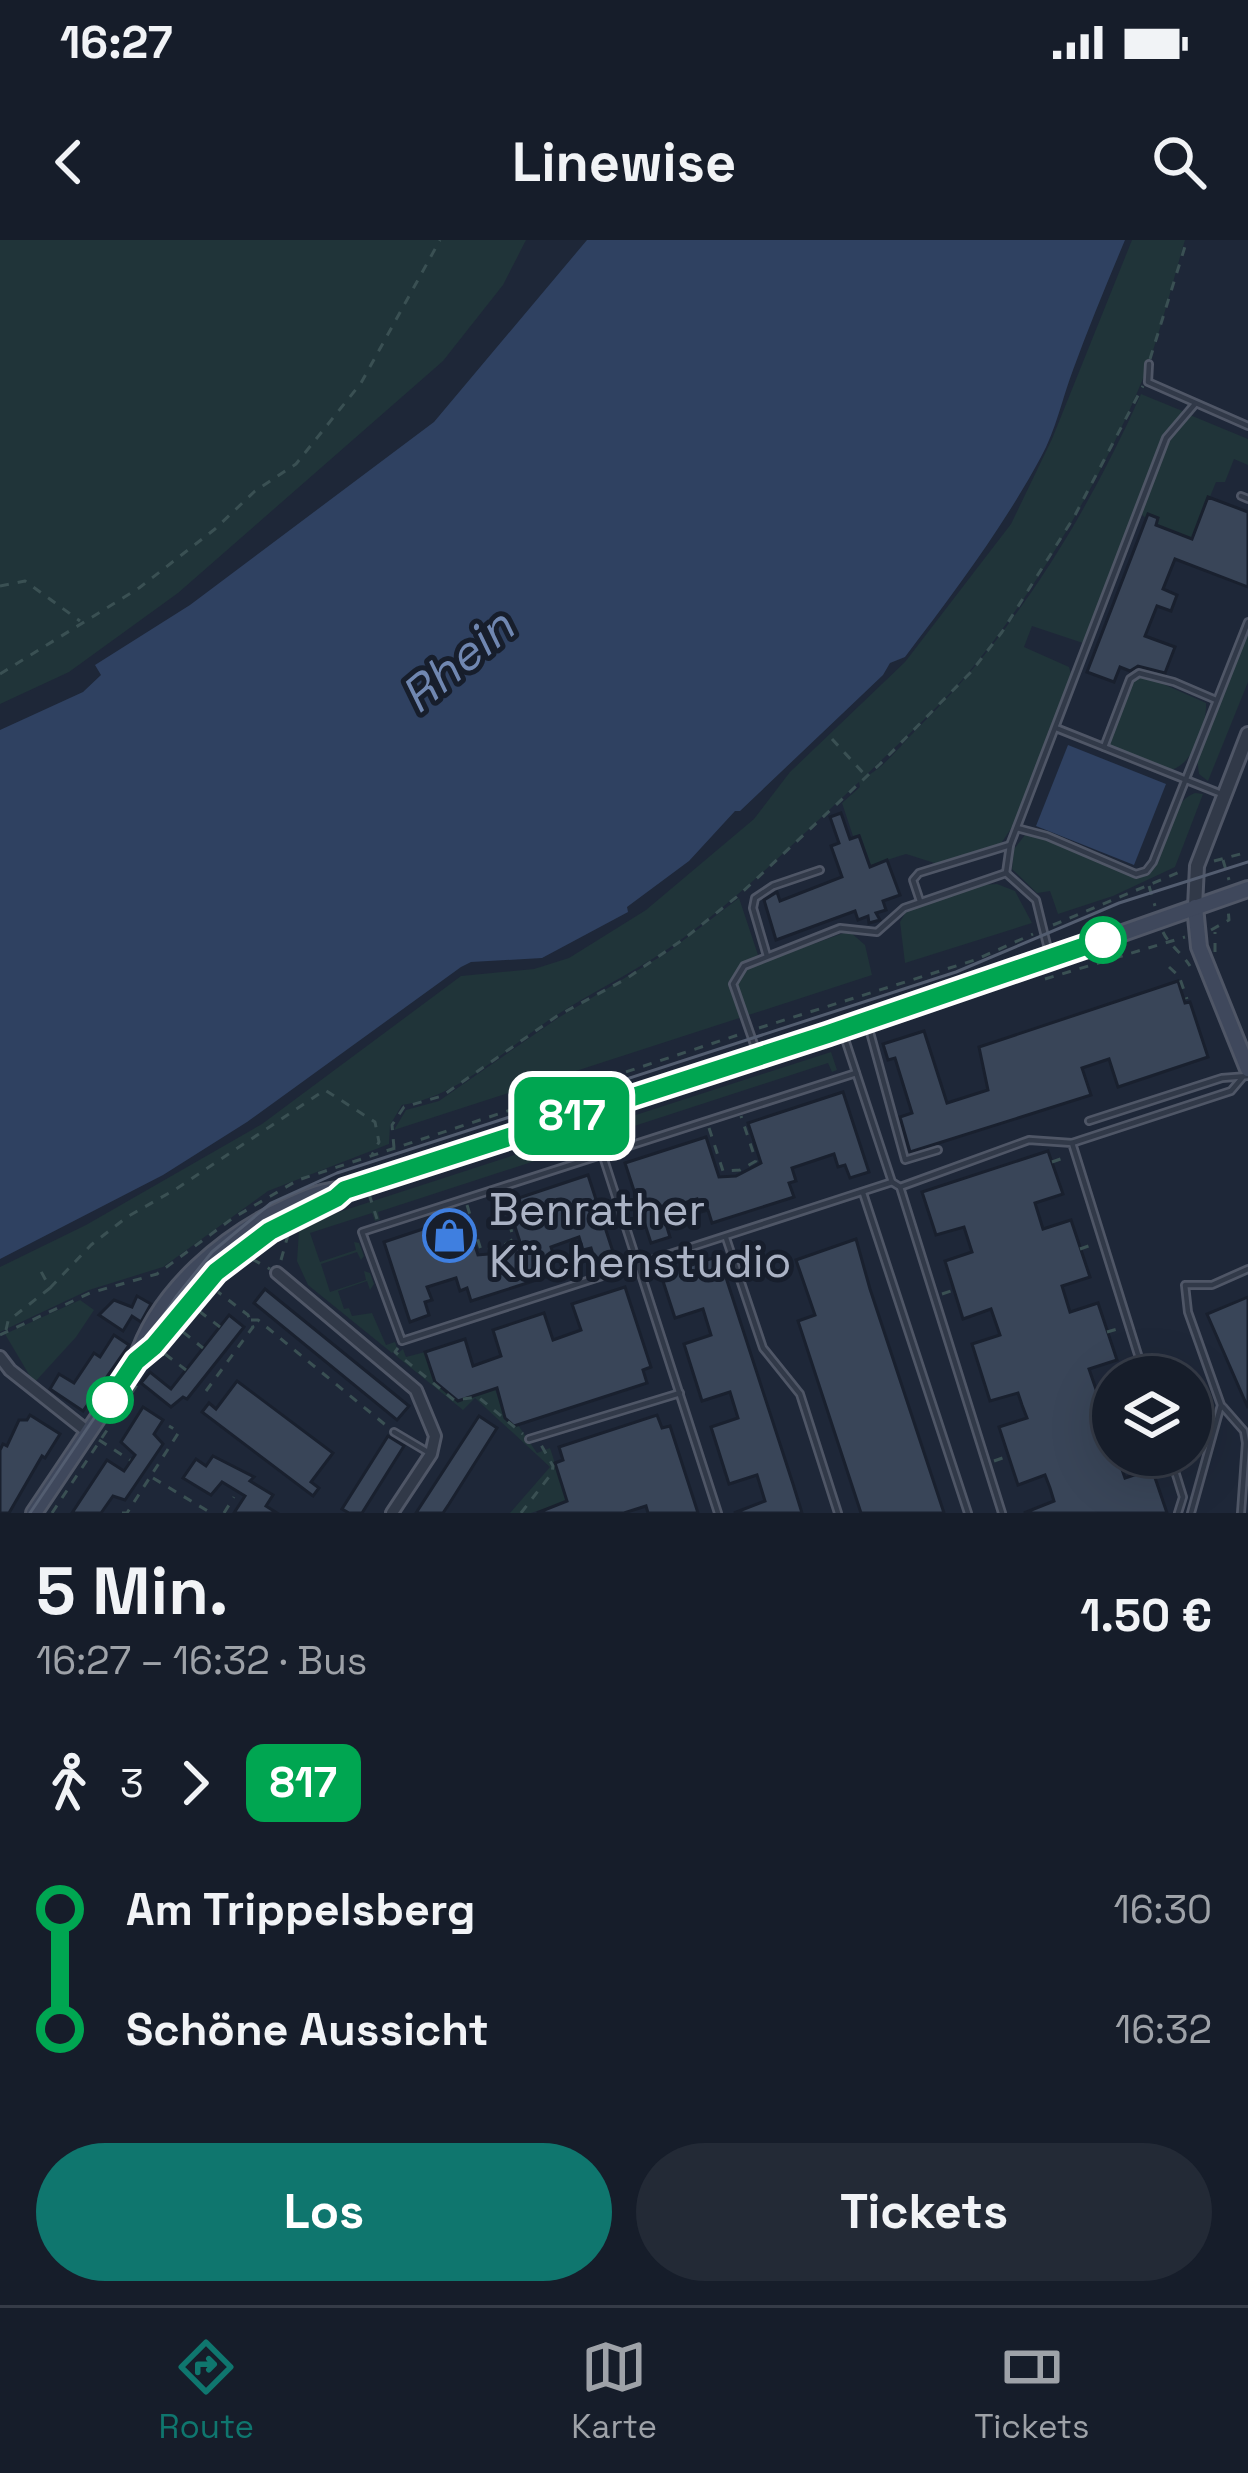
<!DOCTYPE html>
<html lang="de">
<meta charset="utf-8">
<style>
:root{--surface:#161d2a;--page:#232a36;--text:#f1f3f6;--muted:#9ea2a8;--line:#353b47;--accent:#0f766e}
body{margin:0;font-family:"Space Grotesk",sans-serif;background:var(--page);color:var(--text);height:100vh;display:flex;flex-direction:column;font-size:45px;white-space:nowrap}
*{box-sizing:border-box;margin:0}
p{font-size:39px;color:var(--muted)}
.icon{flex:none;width:66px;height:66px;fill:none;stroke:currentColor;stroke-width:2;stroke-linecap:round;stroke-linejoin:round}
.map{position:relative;height:1273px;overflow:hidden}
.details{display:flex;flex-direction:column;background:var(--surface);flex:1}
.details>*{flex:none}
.badge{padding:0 24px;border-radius:18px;font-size:42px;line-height:78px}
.fabs{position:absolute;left:1092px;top:1116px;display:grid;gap:24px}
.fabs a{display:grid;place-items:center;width:120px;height:120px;border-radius:50%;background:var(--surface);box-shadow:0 12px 48px #0002,0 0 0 3px var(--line);font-size:60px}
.map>.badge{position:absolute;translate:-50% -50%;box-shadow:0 0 0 6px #fff}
.legs{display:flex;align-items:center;gap:18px;height:132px;padding:0 36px;font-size:39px}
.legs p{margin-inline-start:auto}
.head{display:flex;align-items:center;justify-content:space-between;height:204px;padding:0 36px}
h1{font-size:66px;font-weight:800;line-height:90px}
.primary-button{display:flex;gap:24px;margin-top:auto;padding:24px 36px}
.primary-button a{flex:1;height:138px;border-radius:72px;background:var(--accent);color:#fff;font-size:48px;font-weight:800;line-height:138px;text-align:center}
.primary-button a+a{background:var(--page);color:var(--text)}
ul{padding:0 36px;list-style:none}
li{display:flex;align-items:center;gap:42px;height:120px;font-size:45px}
li i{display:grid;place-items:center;width:18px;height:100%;margin:0 15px;background:currentColor}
li i::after{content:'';width:30px;height:30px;margin:-15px;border:9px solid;border-radius:50%;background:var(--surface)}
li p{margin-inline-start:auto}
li:first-child i{background:linear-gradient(#0000 50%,currentColor 0)}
li:last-child i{background:linear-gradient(currentColor 50%,#0000 0)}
.status{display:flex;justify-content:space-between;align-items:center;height:84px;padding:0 60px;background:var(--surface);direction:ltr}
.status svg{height:33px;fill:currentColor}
header{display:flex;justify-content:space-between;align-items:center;height:156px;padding:0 36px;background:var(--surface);font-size:54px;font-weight:800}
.dock{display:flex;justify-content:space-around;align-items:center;height:168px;border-top:3px solid var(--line);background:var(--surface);font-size:33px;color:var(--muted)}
.dock a{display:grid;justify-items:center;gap:6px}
.dock .active{color:var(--accent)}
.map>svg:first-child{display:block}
.green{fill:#203439}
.water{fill:#2f4161}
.building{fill:#394558;stroke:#19202e;stroke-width:3}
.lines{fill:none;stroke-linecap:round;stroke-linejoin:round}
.service-casing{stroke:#4f5666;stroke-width:10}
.minor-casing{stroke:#4f5666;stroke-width:16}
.tertiary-casing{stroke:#4f5666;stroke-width:18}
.secondary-casing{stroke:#4f5666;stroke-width:20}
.path{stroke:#3a5053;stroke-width:3;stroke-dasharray:9 9;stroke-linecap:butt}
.service{stroke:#313948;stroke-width:4.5}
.minor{stroke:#313948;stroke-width:10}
.tertiary{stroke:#313948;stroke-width:12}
.secondary{stroke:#3f485c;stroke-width:14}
.tram{stroke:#535d70;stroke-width:3}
.line-1-casing{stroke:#fff;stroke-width:27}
.line-1{stroke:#00a651;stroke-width:18}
.stop-1-dot{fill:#fff;stroke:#00a651;stroke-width:6}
.labels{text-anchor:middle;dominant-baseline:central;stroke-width:10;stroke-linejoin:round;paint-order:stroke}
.poi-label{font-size:45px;fill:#abb3c5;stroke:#171e2c;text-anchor:start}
.water-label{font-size:48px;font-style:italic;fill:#7087b1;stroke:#171e2c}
</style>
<div class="status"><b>16:27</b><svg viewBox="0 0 49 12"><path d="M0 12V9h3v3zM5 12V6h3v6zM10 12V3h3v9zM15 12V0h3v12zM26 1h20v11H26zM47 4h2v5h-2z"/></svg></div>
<header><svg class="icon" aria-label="back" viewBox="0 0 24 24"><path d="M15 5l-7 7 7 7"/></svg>Linewise<svg class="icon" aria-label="search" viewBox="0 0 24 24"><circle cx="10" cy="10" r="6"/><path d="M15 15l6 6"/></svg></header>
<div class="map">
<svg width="1248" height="1273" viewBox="0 0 1248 1273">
<rect width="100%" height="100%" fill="#1e2738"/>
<g class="green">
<polygon points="0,0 526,0 503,45 443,121 178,353 69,432 0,464"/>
<path d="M1132,0H1185C1171,47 1160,96 1142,141C1105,232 1036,351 973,427C940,467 900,502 863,538C882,530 900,506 916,490C1013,396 1086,277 1141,154L1185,172L1164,196L1086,404L1032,386L1024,407L1069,427L1071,434L1014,584L1000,605L941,625L906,614L871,625L860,594L853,596L842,563L860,547L859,542C803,594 748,650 686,696C644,728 596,749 552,778C505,809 458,857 402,865L390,885L389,904L268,951L163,1027L89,1050L0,1092V1027L86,985L262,884L461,736L534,729L569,718L646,670L754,579L790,532L905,422L1011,284L1052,199Z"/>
<polygon points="1190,175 1248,199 1248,225 1234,219 1225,242 1216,242 1192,301 1155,286 1140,273 1168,199"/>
<polygon points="1248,393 1248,442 1208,541 1199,534 1197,519"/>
<path d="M1143,435L1206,463C1207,484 1192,528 1169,530L1107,505L1131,441Z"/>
<path d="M1195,553L1203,554L1175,627L1113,656L1058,674L1050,651L1037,653L1012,629L1014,609L1025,595L1046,598L1138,638C1175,626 1158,568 1195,553Z"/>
<polygon points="997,644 1015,651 1032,683 905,723 900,682 906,672 980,645"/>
<path d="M739,658L758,715C735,726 723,744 737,767L742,765L735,747L747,728L849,691L865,705L872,735L394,890L406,870L439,861L558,778L668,712Z"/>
<polygon points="831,812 837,830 832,832 828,823 619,891 621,901 617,903 611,883"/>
<polygon points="576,895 582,914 578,915 575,908 378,972 380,980 375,981 372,973 310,993 320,1022 356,1010 354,1002 359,1003 364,1016 361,1020 357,1012 321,1024 330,1052 366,1040 364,1031 370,1033 374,1044 370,1050 367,1041 338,1051 344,1069 349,1068 352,1076 372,1073 386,1105 395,1102 397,1108 392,1113 308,1045 297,1021 299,990 339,972"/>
<polygon points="80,1060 94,1070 76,1097 34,1143 5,1094"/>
<polygon points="403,1109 406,1117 425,1112 435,1142 458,1161 495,1149 505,1178 513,1186 518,1185 537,1213 550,1208 564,1251 679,1213 682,1224 531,1273 510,1273 550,1227 475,1158 463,1170 395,1115"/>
</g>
<g class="water">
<path d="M587,0H1125C1107,43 1089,86 1073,130C1062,159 1056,190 1041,217C1002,289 955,351 905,417L890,423L883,435L740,571H735L689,621L627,667L628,672L542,718L471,722L461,727L247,882L163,935L0,1019V490L83,452L101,435L95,425L190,365L434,182Z"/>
<polygon points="1068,505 1166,544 1134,625 1036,586"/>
</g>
<g class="building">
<polygon points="1208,257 1248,272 1248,347 1175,319 1163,349 1177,355 1171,371 1157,366 1145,396 1175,407 1165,433 1138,426 1130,431 1120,427 1114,442 1087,432 1148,274 1158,278 1156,285 1192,299"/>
<polygon points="841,573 850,599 859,596 870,627 887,620 900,655 883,661 886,670 876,673 880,680 869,683 868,676 858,680 855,671 776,700 764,660 777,652 780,661 842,637 831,606 839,603 830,577"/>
<polygon points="1178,741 1185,763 1190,762 1208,817 1118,847 1109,819 1082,828 1091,855 910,912 900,877 912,873 895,818 888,820 883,804 924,791 947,863 988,850 979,807"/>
<polygon points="843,852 869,932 850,938 845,925 838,927 834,914 792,928 796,941 789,943 794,957 712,983 708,970 701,972 697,959 668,968 673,981 666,984 670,997 651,1003 625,923 706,897 719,937 736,936 761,923 748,883"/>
<polygon points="1048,911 1063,954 1035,963 1043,989 1071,980 1090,1037 1062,1046 1070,1072 1098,1063 1117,1120 1089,1129 1098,1155 1113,1150 1113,1215 1117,1215 1125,1238 1152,1229 1167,1273 1024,1273 1054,1261 1050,1248 1045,1235 1018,1245 999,1187 1027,1178 1022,1165 1018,1153 990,1161 972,1104 1000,1095 991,1069 963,1079 945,1021 972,1012 964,987 936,995 922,952"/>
<polygon points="588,935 614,1015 595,1021 591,1008 583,1010 579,997 551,1007 555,1020 548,1022 552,1035 471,1061 467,1048 460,1051 456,1038 427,1047 432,1060 425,1062 429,1075 410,1082 384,1002 465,975 478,1015 500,1013 520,1002 507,962"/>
<polygon points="856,999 870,1049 944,1273 861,1273 798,1081 815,1075 796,1020"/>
<polygon points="719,1016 793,1244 802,1273 734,1273 765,1261 757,1235 729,1244 711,1187 738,1178 730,1152 702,1161 684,1104 711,1095 703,1069 675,1078 661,1035"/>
<polygon points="625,1047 651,1127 643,1130 647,1143 514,1186 505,1178 497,1148 458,1161 435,1142 425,1112 465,1099 473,1126 501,1116 493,1090 544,1073 553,1100 581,1090 572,1064"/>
<polygon points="265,1049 409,1166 397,1180 254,1063"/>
<polygon points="137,1056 151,1064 141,1082 132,1076 123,1091 99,1075 114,1060 132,1067"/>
<polygon points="1248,1057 1248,1168 1207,1074"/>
<polygon points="229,1075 244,1087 187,1159 183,1157 171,1167 141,1143 150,1132 171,1149"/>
<polygon points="114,1095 129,1105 83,1171 50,1149 59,1134 74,1143 94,1113 100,1117"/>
<polygon points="237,1141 333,1213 311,1242 319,1248 313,1256 202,1172 209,1163 216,1169"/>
<polygon points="143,1167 163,1180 154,1194 163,1204 125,1260 113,1256 101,1273 72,1273 107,1220 124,1231 135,1215 121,1202"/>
<polygon points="30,1175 60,1194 45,1218 42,1216 9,1273 0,1273 0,1210 3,1204 7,1206 19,1180 27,1180"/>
<polygon points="657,1175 662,1188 670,1186 698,1273 648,1273 646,1266 624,1273 537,1273 567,1261 555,1223 563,1220 559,1207"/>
<polygon points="479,1176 497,1188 449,1264 443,1273 416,1273"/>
<polygon points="388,1196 404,1206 362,1273 349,1273 342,1269"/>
<polygon points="213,1216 254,1237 250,1241 273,1255 266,1266 277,1273 234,1273 245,1256 222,1242 211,1255 183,1238 196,1219 206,1226"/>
</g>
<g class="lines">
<defs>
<g id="service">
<polyline points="1149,124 1148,142 1248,186"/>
<polyline points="1241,256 1248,259"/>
<polyline points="1056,488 1224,555"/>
<polyline points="1104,507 1130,439 1139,433 1174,442 1216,460"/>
<polyline points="1017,588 1047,596 1136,634 1146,631 1153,622 1248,382"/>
<polyline points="1006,633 1010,605 1166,198 1195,164"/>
<polyline points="920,661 913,640 919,633 1010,605"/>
<polyline points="767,716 753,668 755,658 773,646 820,630"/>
<polyline points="868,785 905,920 938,910"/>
<polyline points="842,790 892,942 900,947 1002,1273"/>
<polyline points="756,810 733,744 744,726 840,688 877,692 904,668 1006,633 1036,660 1049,713"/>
<polyline points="856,833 362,992 402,1101 892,942"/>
<polyline points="590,876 718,1273"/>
<polyline points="1089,881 1222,838 1248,836"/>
<polyline points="1072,903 1231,851 1242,838"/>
<polyline points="900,947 1029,900 1072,903 1145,1137"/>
<polyline points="863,953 968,1273"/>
<polyline points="726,998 763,1108 800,1154 838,1273"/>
<polyline points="1223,1167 1244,1191 1246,1203 1241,1273"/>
<polyline points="394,1192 431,1214"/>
<polyline points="529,1199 680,1153"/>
<polyline points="1170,1215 1183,1257 1178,1273"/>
<polyline points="1191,1273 1221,1165 1188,1072 1185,1045 1212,1045 1248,1029"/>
</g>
<g id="minor">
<polyline points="277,1033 416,1150 435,1196 431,1214 392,1273"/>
<polyline points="0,1117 10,1130 88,1192"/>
</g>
<polyline id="tertiary" points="1195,667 1197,626 1248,494"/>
<g id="secondary">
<polyline points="1195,667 1199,707 1248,829"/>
<path d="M136,1121L147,1114C187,1069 218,1025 269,991C293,976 324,969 345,950"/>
<path d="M34,1273L136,1121C158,1050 226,994 291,965C308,957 326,949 345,950L975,745L1248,649"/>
</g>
</defs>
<use href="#service" class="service-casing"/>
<use href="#minor" class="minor-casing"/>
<use href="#tertiary" class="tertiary-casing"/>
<use href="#secondary" class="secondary-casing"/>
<g class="path">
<polyline points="1150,119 1187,0"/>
<polyline points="0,346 25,341 80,381"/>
<polyline points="0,434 139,348 215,289 255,251 296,224 361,143 440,0"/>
<polyline points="832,499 866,536"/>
<polyline points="1223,620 1229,640"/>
<polyline points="1214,621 1248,612"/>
<polyline points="1149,646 1155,666"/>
<polyline points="1053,685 1182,631"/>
<polyline points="1211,690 1229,680 1228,668"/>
<path d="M1163,692C1169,705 1182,713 1190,726"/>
<polyline points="1215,712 1215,692"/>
<polyline points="1169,727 1179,736 1187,759"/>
<polyline points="1045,739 1185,697"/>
<polyline points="759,788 975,720 1033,694"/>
<polyline points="709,888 723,931 740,930 756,921 741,876"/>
<polyline points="394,908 392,885 404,867 442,856 557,776 626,739 685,698 739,655 880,524 971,432 1002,392 1074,277 1143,146"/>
<polyline points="1052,922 1066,917"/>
<polyline points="369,954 377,979"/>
<polyline points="467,965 481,1010 499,1008 514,999 500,955"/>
<polyline points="1080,1009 1094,1004"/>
<polyline points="252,1019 270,1029"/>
<polyline points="281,1020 288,995"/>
<polyline points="50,1048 91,1005 127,977 176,949 325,850 375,882 379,902 372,915"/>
<polyline points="942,1054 954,1050"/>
<polyline points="199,1071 220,1087"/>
<polyline points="251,1080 258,1080 388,1187"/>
<polyline points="6,1090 8,1081 50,1048 37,1024"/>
<polyline points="183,1092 203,1108"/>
<polyline points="1107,1092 1121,1088"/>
<polyline points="0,1095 90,1053 157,1034 233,978 298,940 744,793"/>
<polyline points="398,1108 395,1112 454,1160 478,1157 523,1194"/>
<polyline points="165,1114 186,1130"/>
<polyline points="206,1151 253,1087 248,1075 218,1052"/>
<polyline points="99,1200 130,1220"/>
<polyline points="994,1221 1008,1216"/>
<polyline points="153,1238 211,1273"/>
<polyline points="52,1273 137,1145"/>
<polyline points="122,1273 127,1273 179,1192 169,1186"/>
<polyline points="224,1273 234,1257"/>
<polyline points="521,1273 552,1233 553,1226 540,1203"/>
</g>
<use href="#service" class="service"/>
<use href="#minor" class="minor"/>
<use href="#tertiary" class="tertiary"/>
<use href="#secondary" class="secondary"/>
<polyline class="tram" points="30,1273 176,1057 212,1012 271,963 337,933 956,732 1119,663 1248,622"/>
</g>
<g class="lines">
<defs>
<polyline id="line-1" points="110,1160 136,1121 154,1106 216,1032 270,991 336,958 345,950 828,794 1103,700"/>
</defs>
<use href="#line-1" class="line-1-casing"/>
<use href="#line-1" class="line-1"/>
</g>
<defs>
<symbol id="shop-ring" viewBox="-11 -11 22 22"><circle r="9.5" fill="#171e2c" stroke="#3f7fe0" stroke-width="1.5"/><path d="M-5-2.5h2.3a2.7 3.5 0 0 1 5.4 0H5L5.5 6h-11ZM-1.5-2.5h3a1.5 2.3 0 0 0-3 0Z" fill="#3f7fe0"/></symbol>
</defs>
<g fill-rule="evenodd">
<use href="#shop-ring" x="420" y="966" width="59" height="59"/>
</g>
<g class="stop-1-dot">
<circle cx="1103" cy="700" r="21"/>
<circle cx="110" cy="1160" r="21"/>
</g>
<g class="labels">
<g class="poi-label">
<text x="489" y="969">Benrather<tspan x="489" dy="52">Küchenstudio</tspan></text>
</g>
<g class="water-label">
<text transform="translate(457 421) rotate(-40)">Rhein</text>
</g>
</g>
</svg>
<div class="fabs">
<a><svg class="icon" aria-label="layers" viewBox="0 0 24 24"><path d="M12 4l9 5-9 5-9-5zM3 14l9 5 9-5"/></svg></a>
</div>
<b class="badge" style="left:572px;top:876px;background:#00a651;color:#fff">817</b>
</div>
<section class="details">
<div class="head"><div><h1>5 Min.</h1><p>16:27 – 16:32 · Bus</p></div><b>1.50 €</b></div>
<div class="legs"><svg class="icon" aria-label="walk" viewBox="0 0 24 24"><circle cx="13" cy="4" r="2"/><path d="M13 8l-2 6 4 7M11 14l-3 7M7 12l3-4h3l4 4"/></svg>3<svg class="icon" aria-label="forward" viewBox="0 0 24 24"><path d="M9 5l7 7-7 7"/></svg><b class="badge" style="background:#00a651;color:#fff">817</b></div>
<ul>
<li><i style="color:#00a651"></i><b>Am Trippelsberg</b><p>16:30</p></li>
<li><i style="color:#00a651"></i><b>Schöne Aussicht</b><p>16:32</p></li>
</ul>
<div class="primary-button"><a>Los</a><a>Tickets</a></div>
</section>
<nav class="dock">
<a class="active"><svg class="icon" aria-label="directions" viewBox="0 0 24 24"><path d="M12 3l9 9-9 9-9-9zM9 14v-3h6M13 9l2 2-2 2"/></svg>Route</a>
<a><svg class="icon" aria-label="map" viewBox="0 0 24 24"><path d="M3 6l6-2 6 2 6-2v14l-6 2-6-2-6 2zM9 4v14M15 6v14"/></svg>Karte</a>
<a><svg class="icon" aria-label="tickets" viewBox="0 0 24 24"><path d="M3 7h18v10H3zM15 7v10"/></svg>Tickets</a>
</nav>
